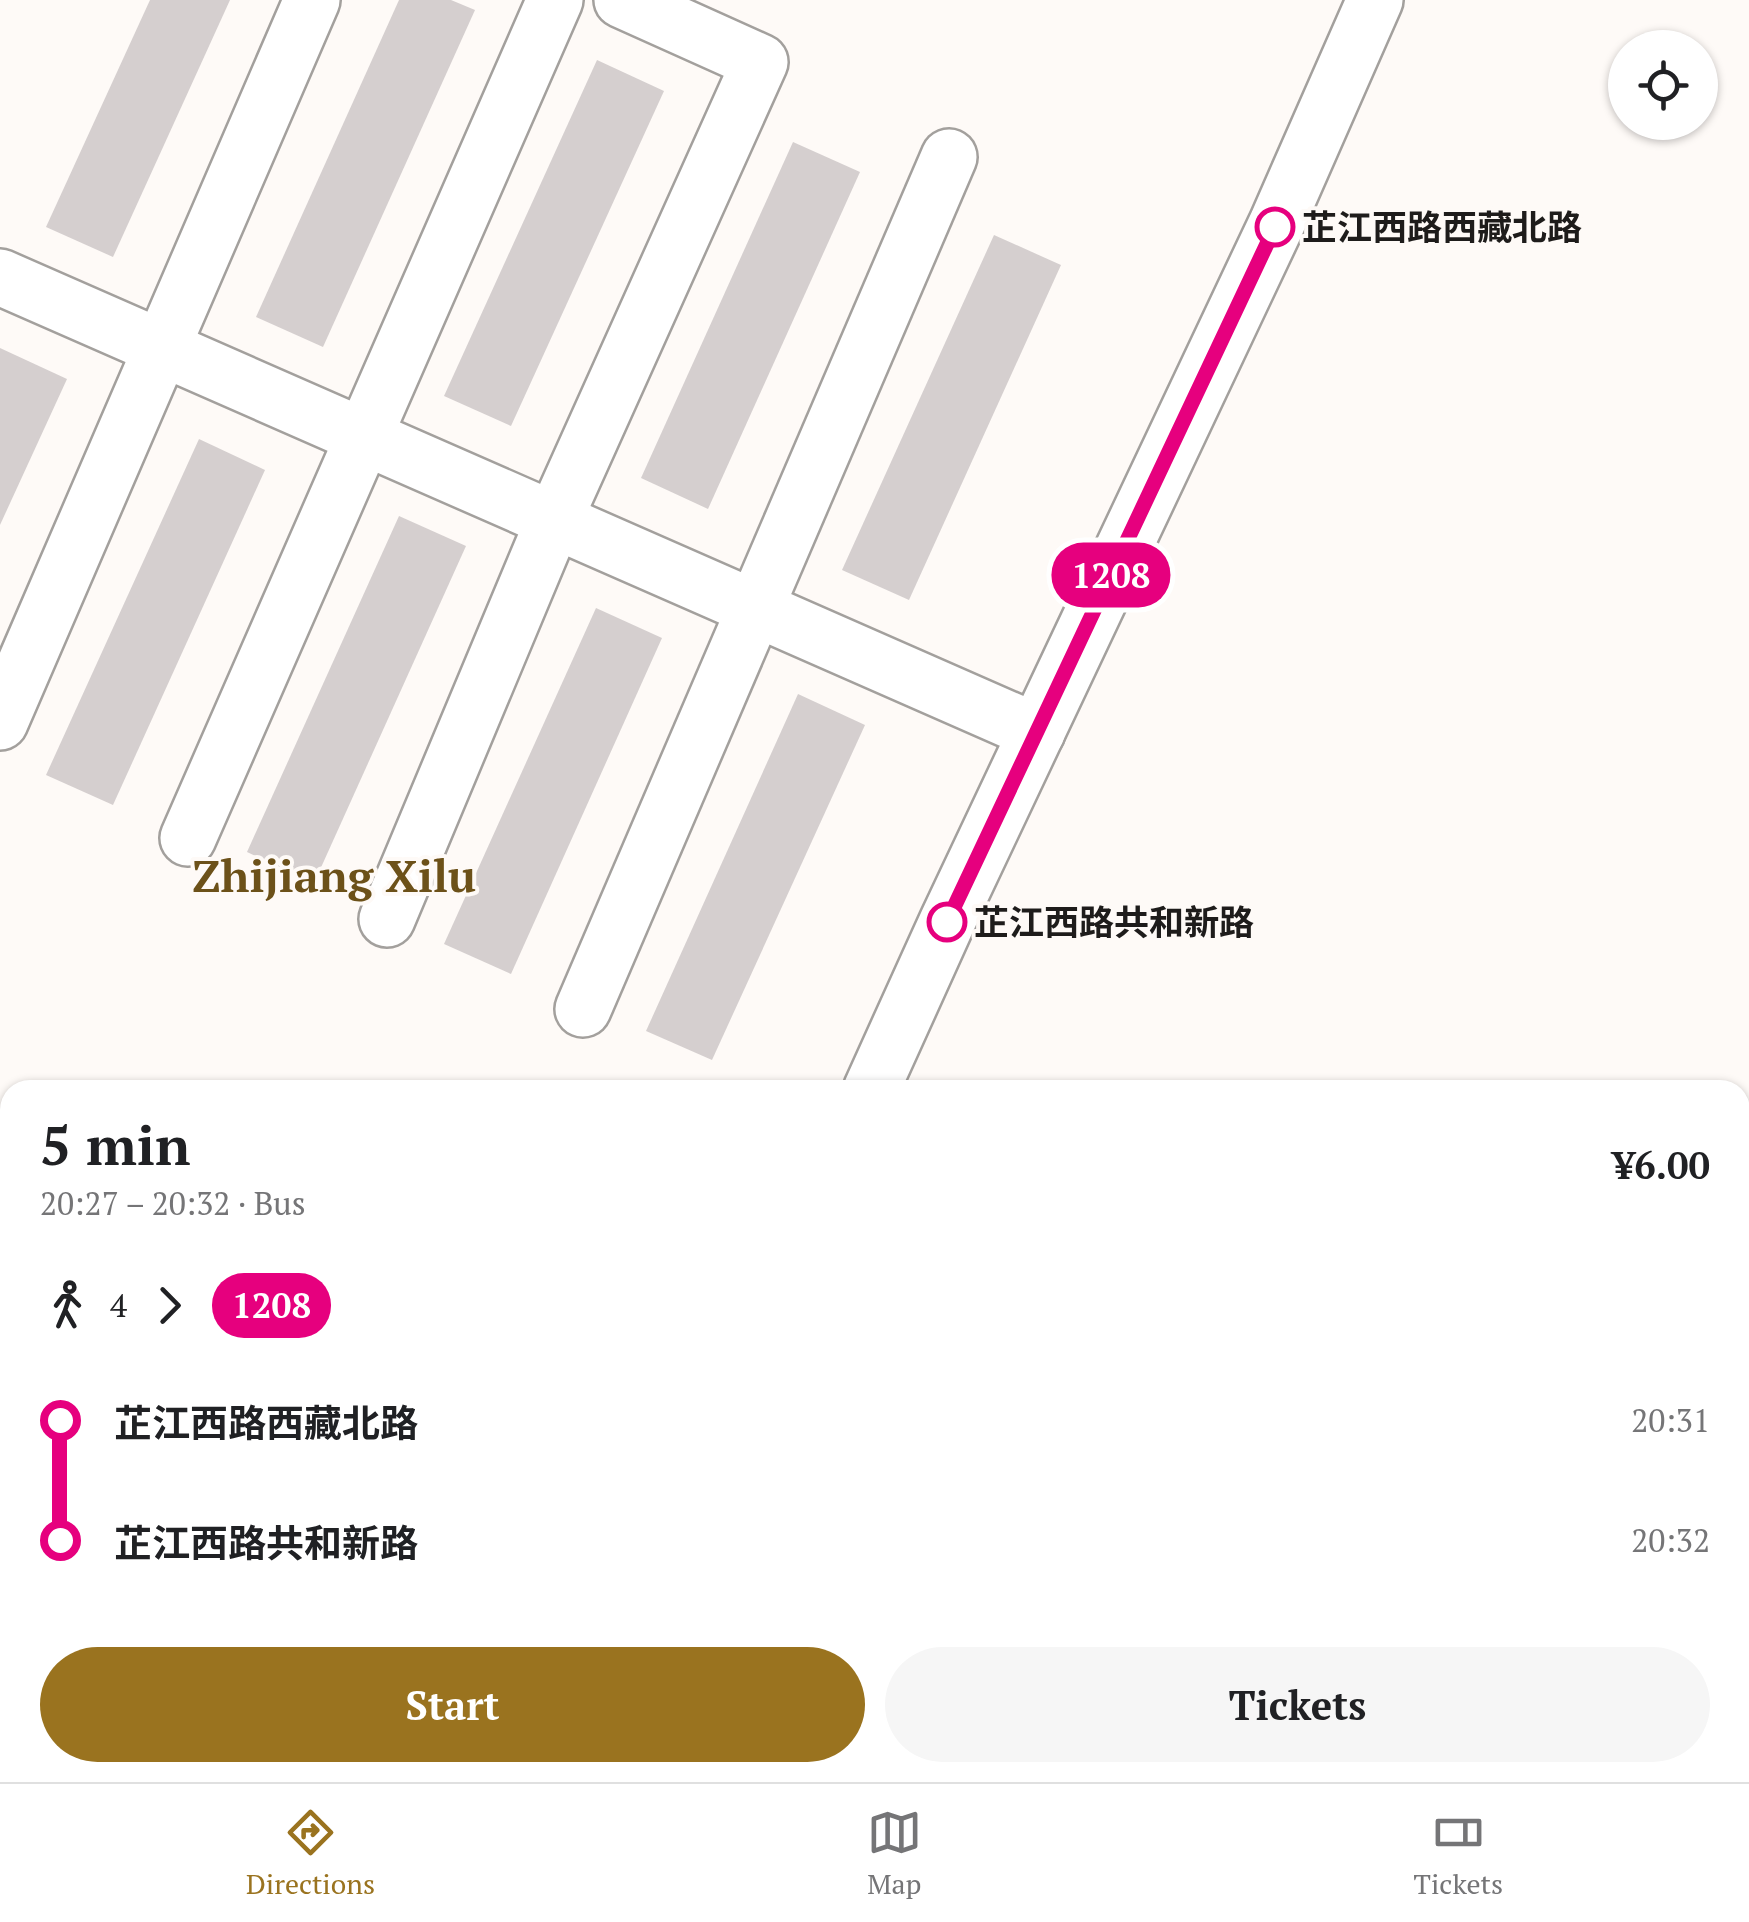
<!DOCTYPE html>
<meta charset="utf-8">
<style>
:root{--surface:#fff;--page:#f6f6f6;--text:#202124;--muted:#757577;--line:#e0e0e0;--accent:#9a731f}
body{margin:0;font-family:"PT Serif","Noto Sans SC",serif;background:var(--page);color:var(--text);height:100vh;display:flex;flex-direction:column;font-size:38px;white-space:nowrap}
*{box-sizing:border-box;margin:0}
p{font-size:32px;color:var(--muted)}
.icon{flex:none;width:55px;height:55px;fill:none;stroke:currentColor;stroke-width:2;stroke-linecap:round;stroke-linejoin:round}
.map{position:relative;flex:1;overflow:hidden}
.details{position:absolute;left:0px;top:1080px;width:1750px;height:702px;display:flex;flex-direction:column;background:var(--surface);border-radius:30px 30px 0 0;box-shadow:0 2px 8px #0004}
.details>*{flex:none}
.badge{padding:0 20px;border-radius:32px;font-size:35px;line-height:65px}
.controls{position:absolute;left:1608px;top:30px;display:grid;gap:20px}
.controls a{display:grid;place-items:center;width:110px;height:110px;border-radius:50%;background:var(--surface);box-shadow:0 2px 8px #0004;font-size:50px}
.map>.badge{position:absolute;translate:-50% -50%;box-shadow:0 0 0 5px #fff}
.legs{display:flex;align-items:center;gap:15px;height:110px;padding:0 40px;font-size:32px}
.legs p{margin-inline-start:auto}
.summary{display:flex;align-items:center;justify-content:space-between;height:170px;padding:0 40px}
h1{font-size:55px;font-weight:600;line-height:75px}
.action{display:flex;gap:20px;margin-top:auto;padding:20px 40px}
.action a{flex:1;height:115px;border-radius:60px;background:var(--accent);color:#fff;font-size:40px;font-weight:600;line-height:115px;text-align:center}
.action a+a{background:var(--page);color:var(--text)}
ul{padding:0 40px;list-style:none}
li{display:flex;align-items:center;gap:35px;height:120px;font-size:38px}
li i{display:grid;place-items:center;width:15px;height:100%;margin:0 12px;background:currentColor}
li i::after{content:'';width:25px;height:25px;margin:-12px;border:8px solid;border-radius:50%;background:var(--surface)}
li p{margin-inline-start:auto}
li:first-child i{background:linear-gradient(#0000 50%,currentColor 0)}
li:last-child i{background:linear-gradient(currentColor 50%,#0000 0)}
.tabs{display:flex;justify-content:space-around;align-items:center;height:140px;border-top:2px solid var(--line);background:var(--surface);font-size:28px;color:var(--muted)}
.tabs a{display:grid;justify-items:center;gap:5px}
.tabs .current{color:var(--accent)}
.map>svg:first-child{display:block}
.building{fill:#d5cfcf}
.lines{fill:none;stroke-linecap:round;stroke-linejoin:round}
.minor-casing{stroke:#a3a09d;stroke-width:60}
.minor{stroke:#fff;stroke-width:55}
.line-1-casing{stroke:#fff;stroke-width:22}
.line-1{stroke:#e6007e;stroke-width:15}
.stop-1-dot{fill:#fff;stroke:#e6007e;stroke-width:5}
.labels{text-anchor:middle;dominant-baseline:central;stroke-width:8;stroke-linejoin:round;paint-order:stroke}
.stop-label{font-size:35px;font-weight:bold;fill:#1e1c1b;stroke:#fefaf7;text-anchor:start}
.district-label{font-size:45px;font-weight:bold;fill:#6c5119;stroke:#fefaf7}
</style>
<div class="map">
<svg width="1749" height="1782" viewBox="0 0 1749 1782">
<rect width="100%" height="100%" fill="#fefaf7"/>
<g class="building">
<polygon points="150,0 230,0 113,257 46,227"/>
<polygon points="399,0 451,0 475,10 323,347 256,317"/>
<polygon points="597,60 664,91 511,426 444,396"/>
<polygon points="793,142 860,172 708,509 641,478"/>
<polygon points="994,235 1061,265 909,600 842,570"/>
<polygon points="0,348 67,379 0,525"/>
<polygon points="199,439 265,470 113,805 46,775"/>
<polygon points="399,516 466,546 314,883 247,852"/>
<polygon points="596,608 662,638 511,974 444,944"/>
<polygon points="798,694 865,725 712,1060 646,1031"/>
<polygon points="0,1153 10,1158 10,1165 0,1188"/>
<polygon points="10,1338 10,1520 0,1515 0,1361"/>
<polygon points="338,1772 386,1772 407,1782 334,1782"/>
<polygon points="730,1772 826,1772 823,1782 727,1782"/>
<polygon points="1192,1772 1283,1772 1279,1782 1188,1782"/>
<polygon points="1444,1772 1535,1772 1531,1782 1440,1782"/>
</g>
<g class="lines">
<defs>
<g id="minor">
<polyline points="0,277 1037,732"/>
<polyline points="0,722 312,0"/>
<polyline points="188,838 555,0"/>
<polyline points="387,919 554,520 760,62 622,0"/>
<polyline points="583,1009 949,157"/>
<polyline points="871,1090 947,922 1277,223 1375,0"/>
<polyline points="1740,1646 1749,1630"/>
<polyline points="560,1782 564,1772"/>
<polyline points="1665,1782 1670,1772"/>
</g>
</defs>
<use href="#minor" class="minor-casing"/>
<use href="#minor" class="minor"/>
</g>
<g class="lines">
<defs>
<polyline id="line-1" points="947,922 1275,227"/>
</defs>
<use href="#line-1" class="line-1-casing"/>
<use href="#line-1" class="line-1"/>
</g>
<g class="stop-1-dot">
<circle cx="1275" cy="227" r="18"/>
<circle cx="947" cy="922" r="18"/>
</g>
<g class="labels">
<g class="stop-label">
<text x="1302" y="227">芷江西路西藏北路</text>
<text x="974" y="922">芷江西路共和新路</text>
</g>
<g class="district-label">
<text x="334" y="875">Zhijiang Xilu</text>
</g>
</g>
</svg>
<div class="controls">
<a><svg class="icon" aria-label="locate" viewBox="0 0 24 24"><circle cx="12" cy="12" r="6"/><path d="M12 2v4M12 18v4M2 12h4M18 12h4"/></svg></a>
</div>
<b class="badge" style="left:1111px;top:575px;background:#e6007e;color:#fff">1208</b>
<section class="details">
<div class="summary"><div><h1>5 min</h1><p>20:27 – 20:32 · Bus</p></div><b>¥6.00</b></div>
<div class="legs"><svg class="icon" aria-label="walk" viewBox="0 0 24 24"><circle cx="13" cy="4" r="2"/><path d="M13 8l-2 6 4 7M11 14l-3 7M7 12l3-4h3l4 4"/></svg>4<svg class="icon" aria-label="forward" viewBox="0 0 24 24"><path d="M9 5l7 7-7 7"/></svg><b class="badge" style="background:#e6007e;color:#fff">1208</b></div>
<ul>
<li><i style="color:#e6007e"></i><b>芷江西路西藏北路</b><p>20:31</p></li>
<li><i style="color:#e6007e"></i><b>芷江西路共和新路</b><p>20:32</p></li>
</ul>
<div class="action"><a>Start</a><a>Tickets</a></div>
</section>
</div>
<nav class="tabs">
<a class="current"><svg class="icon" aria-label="directions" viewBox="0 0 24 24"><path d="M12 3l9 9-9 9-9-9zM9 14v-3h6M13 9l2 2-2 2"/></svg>Directions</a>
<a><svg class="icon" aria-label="map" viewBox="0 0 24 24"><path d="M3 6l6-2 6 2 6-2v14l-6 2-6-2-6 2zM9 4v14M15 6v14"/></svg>Map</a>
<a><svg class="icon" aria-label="tickets" viewBox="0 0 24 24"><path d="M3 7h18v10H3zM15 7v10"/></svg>Tickets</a>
</nav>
